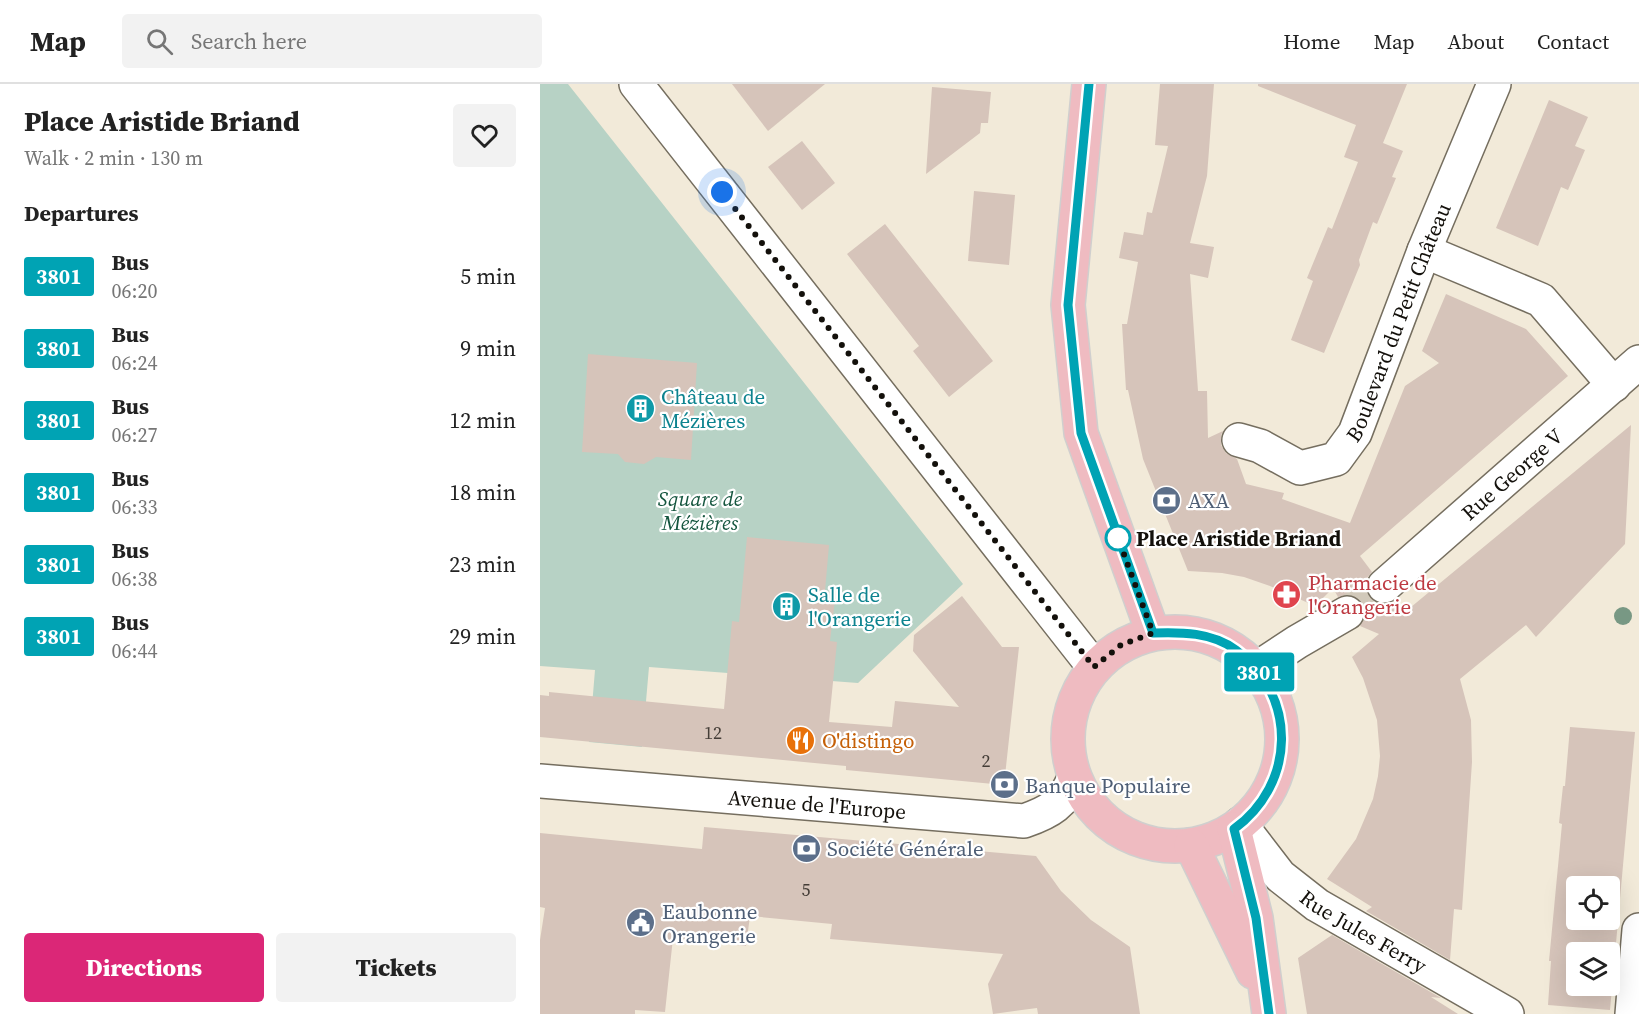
<!DOCTYPE html>
<meta charset="utf-8">
<style>
:root{--surface:#fff;--page:#f2f2f2;--text:#222;--muted:#767676;--line:#e0e0e0;--accent:#db2777}
body{margin:0;font-family:"Source Serif 4",serif;background:var(--page);color:var(--text);height:100vh;display:flex;flex-direction:column;font-size:22px;white-space:nowrap}
*{box-sizing:border-box;margin:0}
p{font-size:20px;color:var(--muted)}
.icon{flex:none;width:33px;height:33px;fill:none;stroke:currentColor;stroke-width:2;stroke-linecap:round;stroke-linejoin:round}
.map{position:relative;flex:1;overflow:hidden}
.panel{display:flex;flex-direction:column;background:var(--surface);width:540px}
.panel>*{flex:none}
.badge{padding:0 12px;border-radius:4px;font-size:21px;line-height:39px}
.tools{position:absolute;left:1026px;top:792px;display:grid;gap:12px}
.tools a{display:grid;place-items:center;width:54px;height:54px;border-radius:6px;background:var(--surface);box-shadow:0 6px 24px #0002;font-size:30px}
.you{position:absolute;width:30px;height:30px;margin:-15px;border:4px solid #fff;border-radius:50%;background:#1a73e8;box-shadow:0 0 0 9px #1a73e833}
.map>.badge{position:absolute;translate:-50% -50%;box-shadow:0 0 0 3px #fff}
h2{padding:0 24px;font-size:22px;line-height:54px}
.round{display:grid;place-items:center;flex:none;width:63px;height:63px;border-radius:6px;background:var(--page)}
.summary{display:flex;align-items:center;justify-content:space-between;height:102px;padding:0 24px}
h1{font-size:28px;font-weight:800;line-height:45px}
.primary-button{display:flex;gap:12px;margin-top:auto;padding:12px 24px}
.primary-button a{flex:1;height:69px;border-radius:6px;background:var(--accent);color:#fff;font-size:24px;font-weight:800;line-height:69px;text-align:center}
.primary-button a+a{background:var(--page);color:var(--text)}
ul{padding:0;list-style:none}
li{display:flex;align-items:center;gap:18px;height:72px;padding:0 24px}
li div{flex:1}
li b{display:block;font-size:22px}
li em{font-style:normal}
li .badge{min-width:66px;font-weight:700;text-align:center}
header{display:flex;align-items:center;gap:36px;box-sizing:border-box;height:84px;padding:0 30px;background:var(--surface);border-bottom:2px solid var(--line)}
header strong{font-size:28px}
nav{display:flex;gap:33px;margin-inline-start:auto;font-size:21px}
.search{width:420px;height:54px;background:var(--page);display:flex;align-items:center;gap:15px;box-sizing:border-box;padding:0 21px;border-radius:6px;color:var(--muted);font-size:22px}
main{display:flex;flex:1;min-height:0}
.map>svg:first-child{display:block}
.green{fill:#b7d2c5}
.building{fill:#d6c4ba;fill-rule:evenodd}
.lines{fill:none;stroke-linecap:round;stroke-linejoin:round}
.minor-tunnel{stroke:#d1c9ba;stroke-width:33;stroke-dasharray:33 16;stroke-linecap:butt}
.minor-casing{stroke:#756e5f;stroke-width:36}
.major-casing{stroke:#d0cfce;stroke-width:36}
.minor{stroke:#fff;stroke-width:33}
.major{stroke:#efbbc1;stroke-width:33}
.tree{fill:#789884}
.line-casing{stroke:#fff;stroke-width:14}
.line{stroke:#00a3b4;stroke-width:9}
.walk{stroke:#13100b;stroke-width:6;stroke-dasharray:0 10.8}
.stop-dot{fill:#fff;stroke:#00a3b4;stroke-width:3}
.labels{text-anchor:middle;dominant-baseline:central;stroke-width:4.5;stroke-linejoin:round;paint-order:stroke}
.number-label{font-size:18px;fill:#443d37}
.street-label{font-size:21px;fill:#13100b;stroke:#fff}
.culture-label{font-size:21px;fill:#0d838f;stroke:#fff;text-anchor:start}
.park-label{font-size:21px;font-style:italic;fill:#14553e;stroke:#fff}
.service-label{font-size:21px;fill:#4e5e75;stroke:#fff;text-anchor:start}
.stop-label{font-size:21px;font-weight:bold;fill:#13100b;stroke:#fff;text-anchor:start}
.health-label{font-size:21px;fill:#be3a42;stroke:#fff;text-anchor:start}
.food-label{font-size:21px;fill:#c56008;stroke:#fff;text-anchor:start}
</style>
<header>
<strong>Map</strong>
<div class="search"><svg class="icon" aria-label="search" viewBox="0 0 24 24"><circle cx="10" cy="10" r="6"/><path d="M15 15l6 6"/></svg>Search here</div>
<nav><a>Home</a><a>Map</a><a>About</a><a>Contact</a></nav>
</header>
<main>
<section class="panel">
<div class="summary"><div><h1>Place Aristide Briand</h1><p>Walk · 2 min · 130 m</p></div><a class="round"><svg class="icon" aria-label="heart" viewBox="0 0 24 24"><path d="M12 20l-8-8c-3-5 5-10 8-4 3-6 11-1 8 4z"/></svg></a></div>
<h2>Departures</h2>
<ul>
<li><span class="badge" style="background:#00a3b4;color:#fff">3801</span><div><b>Bus</b><p>06:20</p></div><em>5 min</em></li>
<li><span class="badge" style="background:#00a3b4;color:#fff">3801</span><div><b>Bus</b><p>06:24</p></div><em>9 min</em></li>
<li><span class="badge" style="background:#00a3b4;color:#fff">3801</span><div><b>Bus</b><p>06:27</p></div><em>12 min</em></li>
<li><span class="badge" style="background:#00a3b4;color:#fff">3801</span><div><b>Bus</b><p>06:33</p></div><em>18 min</em></li>
<li><span class="badge" style="background:#00a3b4;color:#fff">3801</span><div><b>Bus</b><p>06:38</p></div><em>23 min</em></li>
<li><span class="badge" style="background:#00a3b4;color:#fff">3801</span><div><b>Bus</b><p>06:44</p></div><em>29 min</em></li>
</ul>
<div class="primary-button"><a>Directions</a><a>Tickets</a></div>
</section>
<div class="map">
<svg width="1099" height="930" viewBox="0 0 1099 930">
<rect width="100%" height="100%" fill="#f2ead9"/>
<polygon class="green" points="0,0 28,0 423,500 318,599 109,583 102,663 49,658 55,586 0,582"/>
<g class="building">
<polygon points="192,0 285,0 228,47"/>
<polygon points="620,0 674,0 667,92 650,159 674,163 668,194 650,190 658,307 667,307 668,354 683,347 681,351 681,361 686,369 697,375 706,400 744,409 742,415 810,439 865,302 899,279 882,267 906,210 986,245 1028,292 820,472 832,488 826,495 826,505 830,515 839,520 847,520 856,517 865,528 1091,341 1085,460 996,553 986,541 920,595 931,636 932,678 922,826 914,825 910,876 826,827 832,823 787,795 816,755 833,715 838,692 840,672 837,636 823,594 812,573 839,550 820,542 826,530 823,519 816,513 808,510 798,513 793,504 775,522 730,502 704,493 682,489 648,487 603,375 588,306 586,306 582,240 587,240 598,178 579,174 584,148 603,151 607,128 612,129 628,62 615,61"/>
<polygon points="718,0 867,0 843,59 863,67 852,93 856,94 837,140 833,138 819,176 820,181 784,269 751,256 773,197 767,194 788,143 792,145 818,78 804,73 816,41 718,2"/>
<polygon points="392,3 451,8 448,39 441,39 440,49 386,90"/>
<polygon points="1009,16 1048,33 1035,62 1045,66 1028,106 1021,103 998,162 956,144"/>
<polygon points="262,57 295,99 262,126 228,83"/>
<polygon points="434,107 475,111 469,181 428,177"/>
<polygon points="345,140 453,277 409,313 373,267 379,262 307,170"/>
<polygon points="48,270 157,279 151,376 116,373 104,380 85,378 78,370 42,368"/>
<polygon points="207,453 289,461 285,507 296,508 290,557 297,558 289,638 352,643 355,617 419,623 373,567 374,551 422,512 462,563 479,563 464,701 306,686 306,682 0,653 0,611 9,612 9,608 184,625 192,537 199,538"/>
<path d="M1030,643L1095,648L1070,926L1008,921L1011,877H1009L1022,740L1019,739L1023,702H1025ZM1036,802H1070V836H1036ZM1036,868H1070V902H1036Z"/>
<polygon points="164,743 496,772 521,807 551,836 590,863 600,930 498,930 497,924 453,930 448,900 463,870 290,855 292,840 210,832 206,862 133,854 125,928 95,926 95,930 0,930 0,856 5,824 0,823 0,749 162,765"/>
<polygon points="792,851 901,914 891,913 918,930 767,930 758,874"/>
</g>
<g class="lines">
<polyline class="minor-tunnel" points="807,529 844,502"/>
<defs>
<g id="minor">
<polyline points="96,0 554,583"/>
<polyline points="884,167 1001,216 1074,301"/>
<path id="s1" d="M699,356L720,362L760,384L796,375L815,349L884,167L954,0"/>
<path id="s2" d="M844,502L1099,278"/>
<polyline points="716,585 757,558 807,529"/>
<path id="s3" d="M0,697L484,737C510,728 524,720 534,694"/>
<path id="s4" d="M700,740L740,792L777,821L967,930"/>
<polyline points="1092,930 1099,846"/>
</g>
<g id="major">
<polyline points="549,0 528,221 541,349 613,549"/>
<circle cx="635" cy="655" r="107"/>
<polyline points="694,745 716,834 729,930"/>
<polyline points="651,761 713,888"/>
</g>
</defs>
<use href="#minor" class="minor-casing"/>
<use href="#major" class="major-casing"/>
<use href="#minor" class="minor"/>
<use href="#major" class="major"/>
</g>
<circle class="tree" cx="1083" cy="532" r="9"/>
<g class="lines">
<defs>
<path id="line" d="M549,0L528,221L541,349L613,549C641,548 672,548 696,566C758,612 756,700 694,745L716,834L729,930"/>
</defs>
<use href="#line" class="line-casing"/>
<use href="#line" class="line"/>
<polyline class="walk" points="182,108 554,583 581,561 613,549 578,454"/>
</g>
<defs>
<symbol id="building-disc" viewBox="-11 -11 22 22"><circle r="9.5" fill="#0f9aa8" stroke="#fff"/><path d="M-4-6H4V6H1V3H-1V6H-4ZM-2.5-4.3h1.7v1.8h-1.7ZM.8-4.3h1.7v1.8H.8ZM-2.5-1h1.7V.8h-1.7ZM.8-1h1.7V.8H.8Z" fill="#fff"/></symbol>
<symbol id="bank-disc" viewBox="-11 -11 22 22"><circle r="9.5" fill="#5c6f8a" stroke="#fff"/><path d="M-6-4H6V4H-6ZM0-2.3a2.3 2.3 0 1 0 0 4.6a2.3 2.3 0 1 0 0-4.6Z" fill="#fff"/></symbol>
<symbol id="pharmacy-disc" viewBox="-11 -11 22 22"><circle r="9.5" fill="#e0444e" stroke="#fff"/><path d="M-2-6h4v4h4v4h-4v4h-4v-4h-4v-4h4Z" fill="#fff"/></symbol>
<symbol id="restaurant-disc" viewBox="-11 -11 22 22"><circle r="9.5" fill="#e8710a" stroke="#fff"/><path d="M-5-6h1v4h1v-4h1v4h1v-4h1v5L-1.5 .5V6h-2V.5L-5-1ZM5-6V6H3V1.5H1.5Q1.5-4 5-6Z" fill="#fff"/></symbol>
<symbol id="civic-disc" viewBox="-11 -11 22 22"><circle r="9.5" fill="#5c6f8a" stroke="#fff"/><path d="M-.6-6.5H3V-4.5H.6V-3L4-1V1h2V6H-6V1h2V-1L-.6-3ZM-1.2 2.5V6h2.4V2.5Z" fill="#fff"/></symbol>
</defs>
<g fill-rule="evenodd">
<use href="#building-disc" x="84" y="308" width="33" height="33"/>
<use href="#bank-disc" x="610" y="400" width="33" height="33"/>
<use href="#pharmacy-disc" x="730" y="494" width="33" height="33"/>
<use href="#building-disc" x="230" y="506" width="33" height="33"/>
<use href="#restaurant-disc" x="244" y="640" width="33" height="33"/>
<use href="#bank-disc" x="448" y="684" width="33" height="33"/>
<use href="#bank-disc" x="250" y="748" width="33" height="33"/>
<use href="#civic-disc" x="84" y="822" width="33" height="33"/>
</g>
<circle class="stop-dot" cx="578" cy="454" r="12"/>
<g class="labels">
<g class="number-label">
<text x="173" y="648">12</text>
<text x="446" y="676">2</text>
<text x="266" y="805">5</text>
</g>
<g class="street-label">
<text stroke="none"><textPath href="#s1" startOffset="256">Boulevard du Petit Château</textPath></text>
<text stroke="none"><textPath href="#s2" startOffset="170">Rue George V</textPath></text>
<text stroke="none"><textPath href="#s3" startOffset="278">Avenue de l'Europe</textPath></text>
<text stroke="none"><textPath href="#s4" startOffset="166">Rue Jules Ferry</textPath></text>
</g>
<g class="culture-label">
<text x="121" y="312">Château de<tspan x="121" dy="24">Mézières</tspan></text>
<text x="268" y="510">Salle de<tspan x="268" dy="24">l'Orangerie</tspan></text>
</g>
<g class="park-label">
<text x="160" y="414">Square de<tspan x="160" dy="24">Mézières</tspan></text>
</g>
<g class="service-label">
<text x="648" y="416">AXA</text>
<text x="485" y="701">Banque Populaire</text>
<text x="287" y="764">Société Générale</text>
<text x="122" y="827">Eaubonne<tspan x="122" dy="24">Orangerie</tspan></text>
</g>
<g class="stop-label">
<text x="596" y="454">Place Aristide Briand</text>
</g>
<g class="health-label">
<text x="768" y="498">Pharmacie de<tspan x="768" dy="24">l'Orangerie</tspan></text>
</g>
<g class="food-label">
<text x="282" y="656">O'distingo</text>
</g>
</g>
</svg>
<div class="tools">
<a><svg class="icon" aria-label="locate" viewBox="0 0 24 24"><circle cx="12" cy="12" r="6"/><path d="M12 2v4M12 18v4M2 12h4M18 12h4"/></svg></a>
<a><svg class="icon" aria-label="layers" viewBox="0 0 24 24"><path d="M12 4l9 5-9 5-9-5zM3 14l9 5 9-5"/></svg></a>
</div>
<div class="you" style="left:182px;top:108px"></div>
<b class="badge" style="left:719px;top:588px;background:#00a3b4;color:#fff">3801</b>
</div>
</main>
